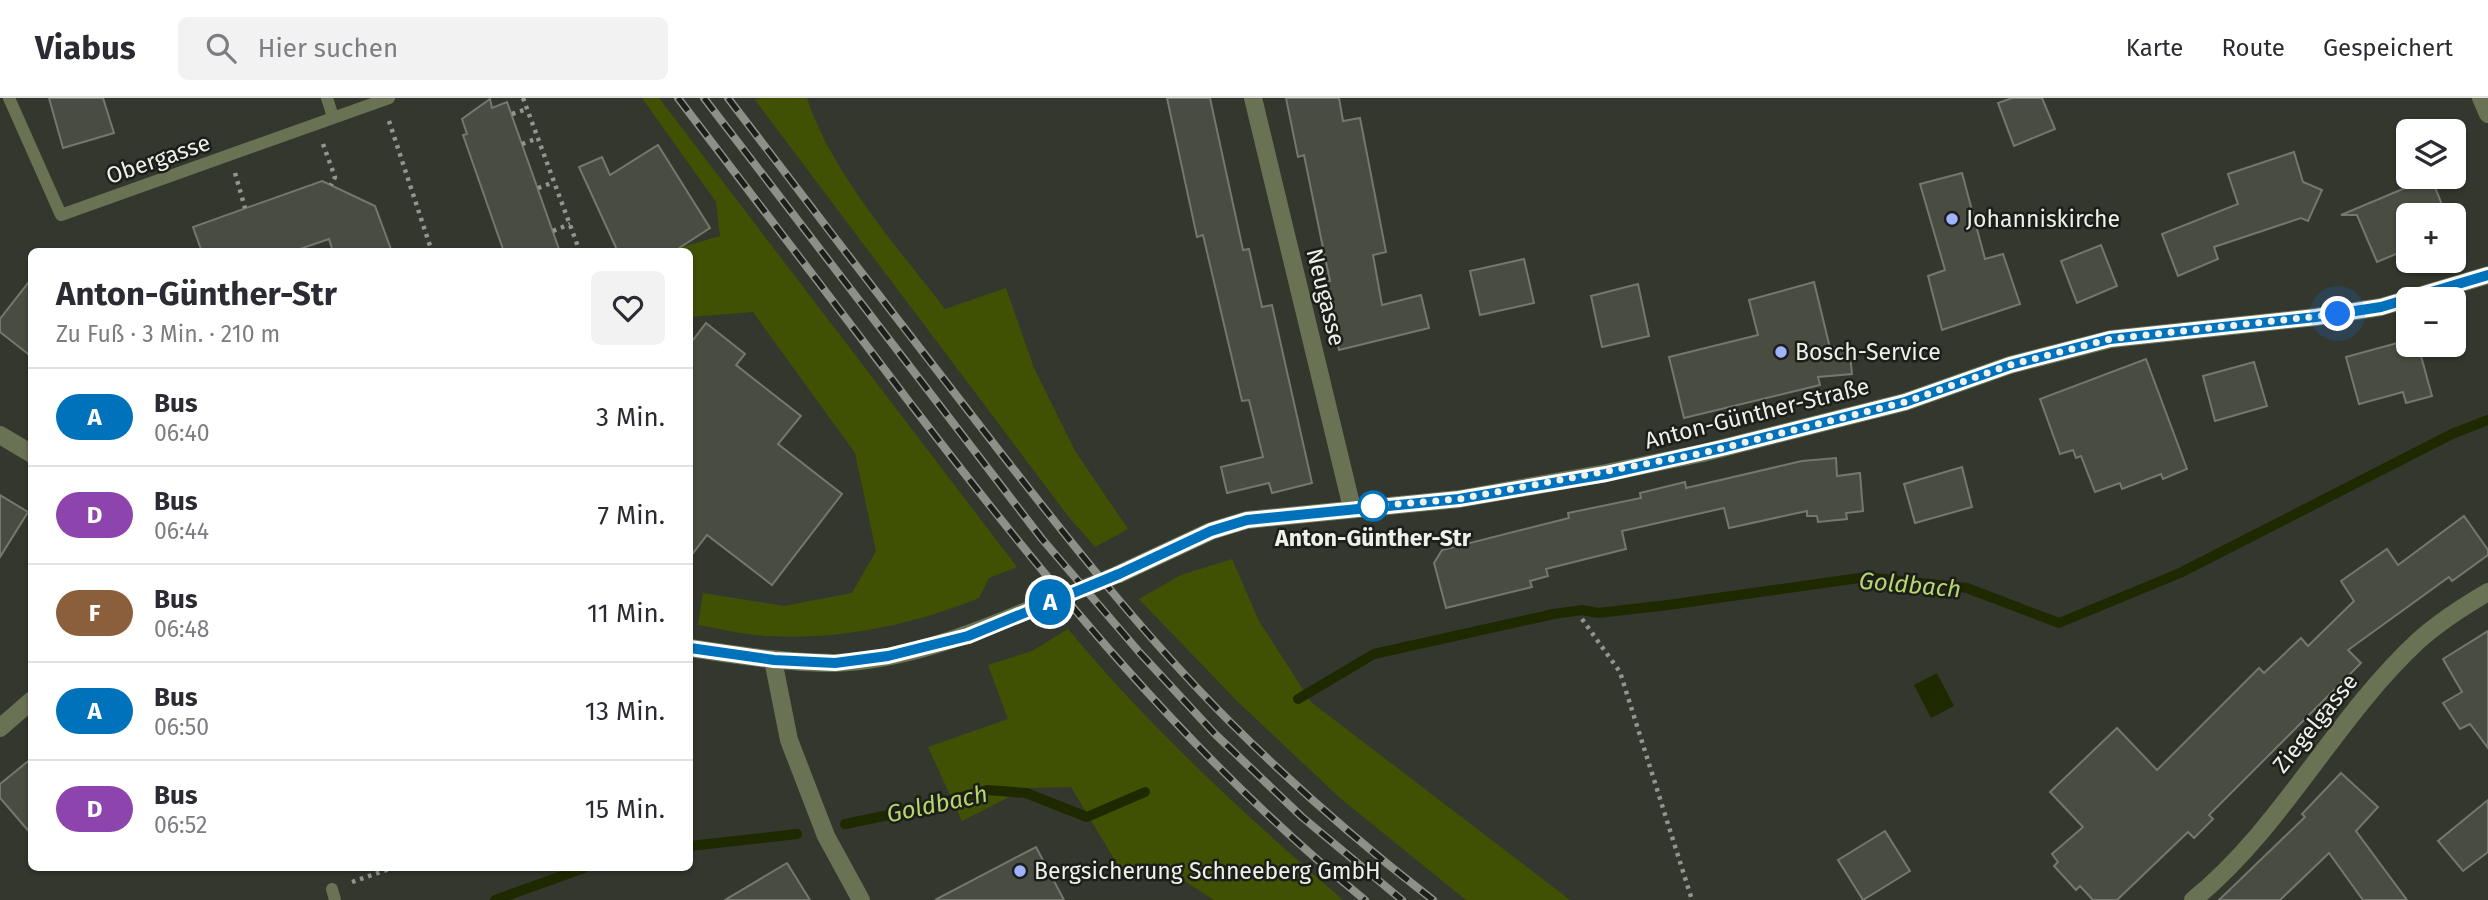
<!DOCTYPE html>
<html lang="de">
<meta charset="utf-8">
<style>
:root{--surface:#fff;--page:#f2f2f3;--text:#2b2b33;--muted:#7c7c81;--line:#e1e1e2}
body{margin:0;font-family:"Fira Sans",sans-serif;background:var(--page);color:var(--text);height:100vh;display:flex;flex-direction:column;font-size:26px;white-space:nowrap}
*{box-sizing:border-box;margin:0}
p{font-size:23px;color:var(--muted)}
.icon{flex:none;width:38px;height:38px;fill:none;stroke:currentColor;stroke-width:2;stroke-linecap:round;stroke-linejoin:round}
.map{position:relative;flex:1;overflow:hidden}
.sheet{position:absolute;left:28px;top:150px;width:665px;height:623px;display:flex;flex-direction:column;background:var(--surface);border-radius:10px;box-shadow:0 2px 5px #0004}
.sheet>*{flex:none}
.badge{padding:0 14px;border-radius:23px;font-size:24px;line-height:46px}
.tools{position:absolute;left:2396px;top:21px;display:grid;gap:14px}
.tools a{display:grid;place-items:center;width:70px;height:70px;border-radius:10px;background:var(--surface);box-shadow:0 2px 5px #0004;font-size:35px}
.you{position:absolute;width:35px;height:35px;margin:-18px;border:5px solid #fff;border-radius:50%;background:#1a73e8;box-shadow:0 0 0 10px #1a73e833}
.map>.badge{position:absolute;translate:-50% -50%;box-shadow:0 0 0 4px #fff}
.round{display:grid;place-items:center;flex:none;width:74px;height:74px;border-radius:10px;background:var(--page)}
.summary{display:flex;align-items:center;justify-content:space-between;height:119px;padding:0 28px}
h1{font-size:33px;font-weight:700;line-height:52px}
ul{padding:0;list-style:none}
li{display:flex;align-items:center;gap:21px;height:98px;padding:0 28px;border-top:2px solid var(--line)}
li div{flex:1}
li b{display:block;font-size:26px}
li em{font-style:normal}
li .badge{min-width:77px;font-weight:700;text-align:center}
header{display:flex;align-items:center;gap:42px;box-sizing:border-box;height:98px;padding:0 35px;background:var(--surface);border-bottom:2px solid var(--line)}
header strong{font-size:33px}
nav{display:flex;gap:38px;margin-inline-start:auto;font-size:24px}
.search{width:490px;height:63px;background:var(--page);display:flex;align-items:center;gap:18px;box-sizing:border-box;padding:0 24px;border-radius:10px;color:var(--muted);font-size:26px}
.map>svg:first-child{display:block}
.green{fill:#405104}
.water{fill:#1f2900}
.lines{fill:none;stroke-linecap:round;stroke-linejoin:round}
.stream{stroke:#1f2900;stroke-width:10}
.building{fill:#484c41;stroke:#74786c;stroke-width:2}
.minor-tunnel{stroke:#505349;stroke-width:18;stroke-dasharray:18 9;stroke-linecap:butt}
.path{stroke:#93968e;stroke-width:4.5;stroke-dasharray:3.5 5;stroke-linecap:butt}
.service{stroke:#697354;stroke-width:12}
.minor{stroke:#697354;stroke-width:18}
.rail-casing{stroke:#8d9088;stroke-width:8}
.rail{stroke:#1c1e19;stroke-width:5;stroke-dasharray:16;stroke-linecap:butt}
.line-casing{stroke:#fff;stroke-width:16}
.line{stroke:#0072bc;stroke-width:10}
.walk{stroke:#eef1ea;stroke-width:7;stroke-dasharray:0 12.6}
.poi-dot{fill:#a0b3fd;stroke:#1c1e19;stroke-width:2.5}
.stop-dot{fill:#fff;stroke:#0072bc;stroke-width:3.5}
.labels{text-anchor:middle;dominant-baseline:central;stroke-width:5;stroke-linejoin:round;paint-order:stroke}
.street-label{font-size:23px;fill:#eef1ea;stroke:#1c1e19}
.poi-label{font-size:23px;fill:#eef1ea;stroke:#1c1e19;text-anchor:start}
.stop-label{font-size:23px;font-weight:bold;fill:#eef1ea;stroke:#1c1e19}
.water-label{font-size:24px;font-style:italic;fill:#b7d66c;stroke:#1c1e19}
</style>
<header>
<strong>Viabus</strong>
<div class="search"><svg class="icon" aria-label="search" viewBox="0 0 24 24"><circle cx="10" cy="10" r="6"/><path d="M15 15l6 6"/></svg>Hier suchen</div>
<nav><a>Karte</a><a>Route</a><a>Gespeichert</a></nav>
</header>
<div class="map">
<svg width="2488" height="802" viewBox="0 0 2488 802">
<rect width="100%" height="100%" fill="#34372d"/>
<g class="green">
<path d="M642,0H659L1017,469L989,480L979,500C912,527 841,542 768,538C745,537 721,531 698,527L703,495L784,508L852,495L876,453L855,355L753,214L690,219V154H666L720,138L716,104Z"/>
<path d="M762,0H807C830,73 898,150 945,211L1006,190L1034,270L1075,353L1128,431L1095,449L1068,418L755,2Z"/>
<polygon points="1232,461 1259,523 1311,604 1570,802 1466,802 1340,700 1237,603 1139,501 1181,477"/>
<path d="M1068,531C1150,630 1246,718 1343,802H1214L1163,769L1120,771L1071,689L1027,690L962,723L928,649L1008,621L988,567L1032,553Z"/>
</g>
<polygon class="water" points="1937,575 1954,608 1931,620 1914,587"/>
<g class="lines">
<g class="stream">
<polyline points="1298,601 1374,556 1554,516 1582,512 1598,515 1668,507 1866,479 1967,490 2059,525 2180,475 2452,336 2488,322"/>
<polyline points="845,726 918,711 987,692 1026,695 1087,719 1145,694"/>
<polyline points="690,748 797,736"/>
<polyline points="495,802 584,770"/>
</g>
</g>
<g class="building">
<polygon points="49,0 103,0 114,35 63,50"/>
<polygon points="1167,0 1210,0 1243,152 1249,151 1262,209 1272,207 1312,385 1272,395 1269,385 1227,395 1221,369 1263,359 1249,302 1242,303 1203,137 1197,139"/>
<polygon points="1286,0 1339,0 1343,23 1360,20 1386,154 1373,157 1382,207 1421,197 1429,230 1339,252 1322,185 1330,183 1321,140 1304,57 1298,59"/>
<polygon points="2012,0 2042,0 2055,31 2014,48 1998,5"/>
<polygon points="490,1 492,10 507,4 560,154 504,154 463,37 467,36 462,21"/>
<polygon points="658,47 710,130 673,154 618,154 579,69 602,59 610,77"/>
<polygon points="2294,54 2303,84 2322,92 2308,123 2301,120 2214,149 2218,161 2178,178 2162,136 2238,106 2228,76"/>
<polygon points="1962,75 1985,161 2003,156 2020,206 1942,232 1928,178 1945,172 1920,86"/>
<polygon points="2431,79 2446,117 2408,117 2408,151 2377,164 2357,117 2341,117"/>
<polygon points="322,83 375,108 392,154 333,154 329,141 291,154 202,154 193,129"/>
<polygon points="2101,147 2117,188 2077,205 2061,163"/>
<polygon points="1524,161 1534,205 1480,217 1470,173"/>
<polygon points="32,180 32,259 0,234 0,221"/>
<polygon points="1814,184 1830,250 1849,247 1852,276 1818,279 1820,287 1684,320 1669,259 1758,237 1749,202"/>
<polygon points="1638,186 1649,238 1602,249 1591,198"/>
<polygon points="706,225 745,256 736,267 801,318 778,346 842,396 772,487 707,437 690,459 690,246"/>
<polygon points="2408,242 2408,247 2418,247 2432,298 2406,305 2403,294 2359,306 2346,259"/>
<polygon points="2146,261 2187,371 2163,381 2161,376 2122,391 2120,385 2095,394 2081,358 2076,360 2073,352 2060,356 2040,301"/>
<polygon points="2254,264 2267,308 2215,323 2203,278"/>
<polygon points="1836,360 1837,378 1860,375 1863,413 1846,415 1847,421 1818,424 1817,418 1807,418 1807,413 1729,430 1724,410 1622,433 1626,451 1546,471 1548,478 1530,483 1532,489 1446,510 1434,465 1442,452 1569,420 1568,415 1641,400 1640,395 1685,384 1686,390 1802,363"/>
<polygon points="1962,369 1972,409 1915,425 1904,386"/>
<polygon points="0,397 28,414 0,459"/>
<polygon points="2464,418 2488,452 2488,457 2452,483 2449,479 2348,552 2361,565 2209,717 2213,721 2194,740 2188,734 2117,802 2093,802 2080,788 2076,792 2054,768 2058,764 2052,756 2083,729 2050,694 2117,630 2157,672 2259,570 2264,575 2301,540 2308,548 2354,503 2341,483 2387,451 2398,467"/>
<polygon points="2488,533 2488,650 2470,626 2460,631 2443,605 2462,594 2443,561"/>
<polygon points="32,660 32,737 0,700 0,686"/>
<polygon points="2341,675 2378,709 2356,733 2407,802 2363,802 2329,755 2280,802 2219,802 2305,719 2302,716"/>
<polygon points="2488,702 2488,754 2463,773 2438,743"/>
<polygon points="1885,733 1910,773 1863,802 1838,762"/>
<polygon points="1036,749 1064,802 935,802"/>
<polygon points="787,765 810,802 725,802"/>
</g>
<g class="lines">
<polyline class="minor-tunnel" points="1031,511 1119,476"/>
<g class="path">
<polyline points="523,0 580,154"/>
<polyline points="512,16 527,11"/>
<polyline points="389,23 432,154"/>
<polyline points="323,46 335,79 331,87"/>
<polyline points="522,46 538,40"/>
<polyline points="235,75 245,110"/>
<polyline points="538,90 554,84"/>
<polyline points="553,133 570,126"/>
<polyline points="1582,521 1620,574 1692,802"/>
<polyline points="352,784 392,770"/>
</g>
<g class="service">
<polyline points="9,0 61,117 389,0"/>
<polyline points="327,0 333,19"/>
<polyline points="332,791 335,802"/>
</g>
<g class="minor">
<polyline points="1253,0 1352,410"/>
<polyline points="2481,0 2488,16"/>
<polyline points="0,337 32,356"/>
<polyline points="1119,476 1211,433 1247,422 1459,401 1606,375 1703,355 1905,304 2010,267 2111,241 2316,219 2381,209 2488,177"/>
<path d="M690,550C737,557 786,565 834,565C902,563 969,537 1031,511"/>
<polyline points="773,562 789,642 826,738 861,802"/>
<polyline points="0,630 32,602"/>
<path d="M2193,802C2282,730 2334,621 2418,543C2439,524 2464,508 2488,494"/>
</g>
<defs>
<g id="rail">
<path d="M678,0C756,102 833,203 910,305C1047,484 1189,659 1365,802"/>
<polyline points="704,0 1042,441 1140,555 1215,636 1302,719 1402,802"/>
<path d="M728,0C817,117 907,234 997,350C1071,445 1146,540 1231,625C1294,688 1362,747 1433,802"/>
</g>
</defs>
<use href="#rail" class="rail-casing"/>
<use href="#rail" class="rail"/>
</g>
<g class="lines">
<defs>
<polyline id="line" points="690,550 774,562 835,565 888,558 968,538 1119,476 1211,433 1247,422 1459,401 1606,376 1726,349 1905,304 2010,267 2110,241 2316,219 2381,209 2488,177"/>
</defs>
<use href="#line" class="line-casing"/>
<use href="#line" class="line"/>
<polyline class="walk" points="1373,408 1459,401 1703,355 1905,304 2010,267 2110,241 2338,216"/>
</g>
<g class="poi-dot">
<circle cx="1952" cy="121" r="7"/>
<circle cx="1781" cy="254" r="7"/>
<circle cx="1020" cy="773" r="7"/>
</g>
<circle class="stop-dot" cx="1373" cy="408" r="14"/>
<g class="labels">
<g class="street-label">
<text transform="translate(158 61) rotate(-19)">Obergasse</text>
<text transform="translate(1326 199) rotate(76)">Neugasse</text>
<text transform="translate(1757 315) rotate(-14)">Anton-Günther-Straße</text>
<text transform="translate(2315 625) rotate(-51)">Ziegelgasse</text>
</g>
<g class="poi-label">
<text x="1966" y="121">Johanniskirche</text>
<text x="1795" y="254">Bosch-Service</text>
<text x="1034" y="773">Bergsicherung Schneeberg GmbH</text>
</g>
<g class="stop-label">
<text x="1373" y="440">Anton-Günther-Str</text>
</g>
<g class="water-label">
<text transform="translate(1910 487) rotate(5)">Goldbach</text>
<text transform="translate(937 706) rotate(-12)">Goldbach</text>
</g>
</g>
</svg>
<div class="tools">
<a><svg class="icon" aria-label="layers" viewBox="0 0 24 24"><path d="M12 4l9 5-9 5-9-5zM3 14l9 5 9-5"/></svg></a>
<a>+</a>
<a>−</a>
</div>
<div class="you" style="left:2338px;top:216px"></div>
<b class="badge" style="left:1050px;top:504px;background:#0072bc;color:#fff">A</b>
<section class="sheet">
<div class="summary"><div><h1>Anton-Günther-Str</h1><p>Zu Fuß · 3 Min. · 210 m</p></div><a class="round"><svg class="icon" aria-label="heart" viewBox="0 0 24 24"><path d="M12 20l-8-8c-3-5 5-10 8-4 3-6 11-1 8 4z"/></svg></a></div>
<ul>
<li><span class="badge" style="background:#0072bc;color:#fff">A</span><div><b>Bus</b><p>06:40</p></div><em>3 Min.</em></li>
<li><span class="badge" style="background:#8e44ad;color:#fff">D</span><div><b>Bus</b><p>06:44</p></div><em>7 Min.</em></li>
<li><span class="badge" style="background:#8b5e3c;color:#fff">F</span><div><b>Bus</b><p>06:48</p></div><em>11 Min.</em></li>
<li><span class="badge" style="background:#0072bc;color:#fff">A</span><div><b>Bus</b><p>06:50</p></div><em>13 Min.</em></li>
<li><span class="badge" style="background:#8e44ad;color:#fff">D</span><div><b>Bus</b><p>06:52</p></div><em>15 Min.</em></li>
</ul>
</section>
</div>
